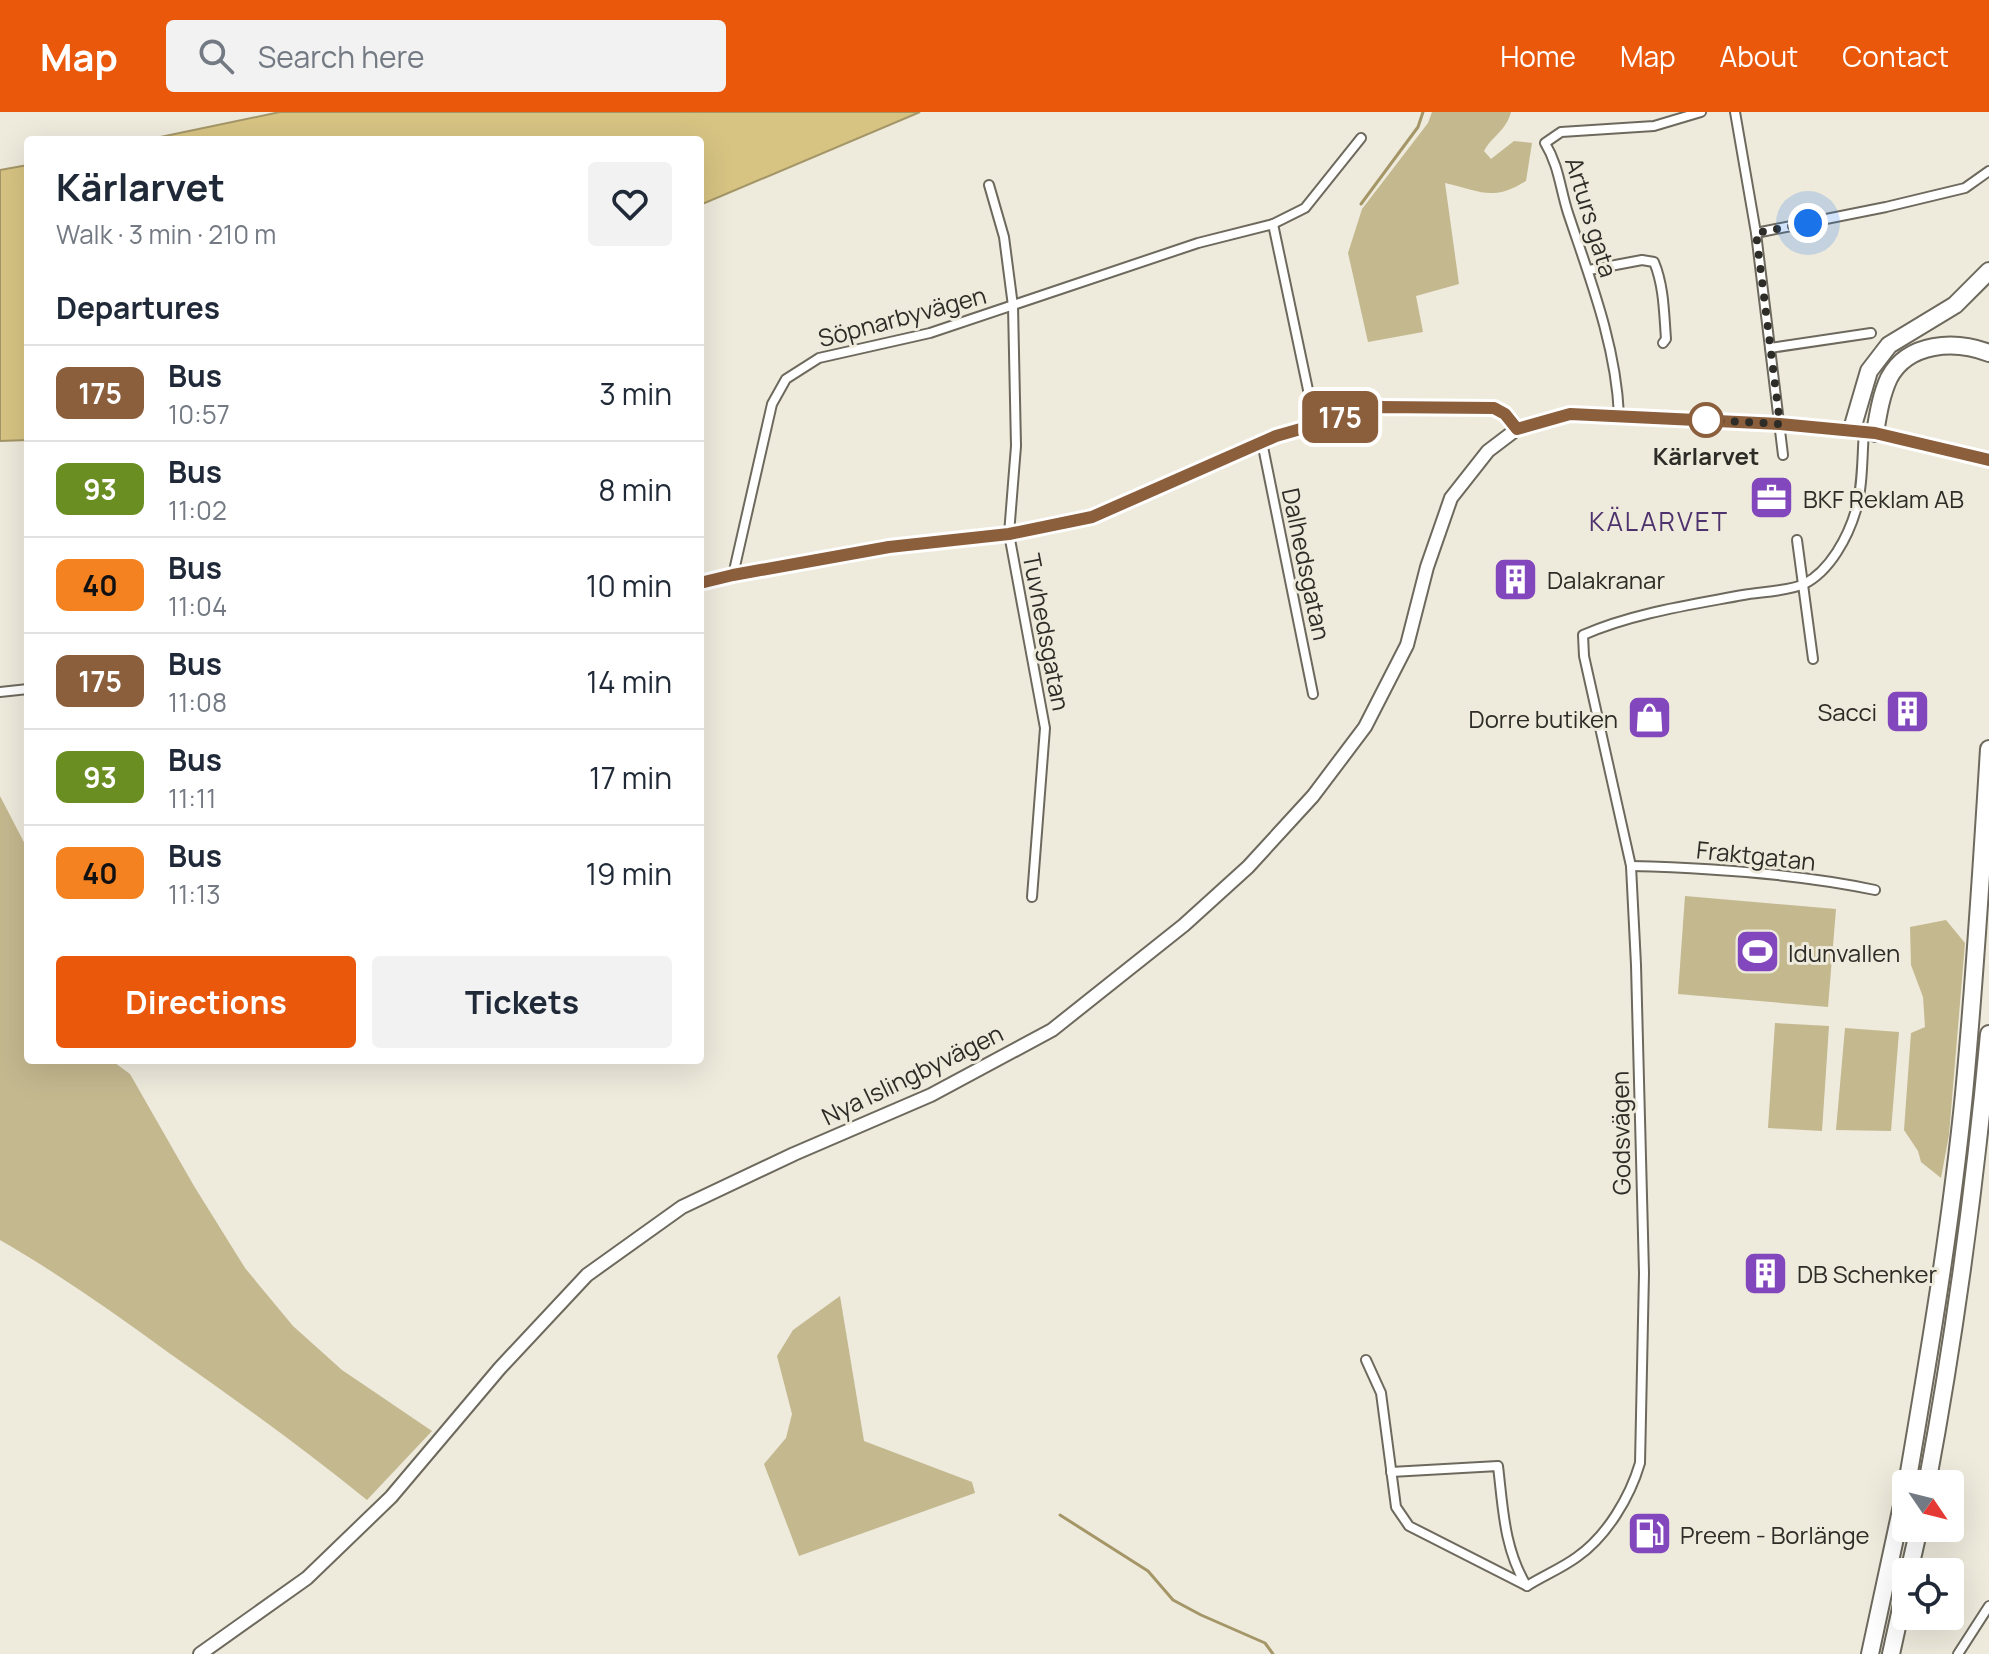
<!DOCTYPE html>
<meta charset="utf-8">
<style>
:root{--surface:#fff;--page:#f2f2f3;--text:#1f2937;--muted:#747a83;--line:#e0e1e3;--accent:#ea580c}
body{margin:0;font-family:Manrope,sans-serif;background:var(--page);color:var(--text);height:100vh;display:flex;flex-direction:column;font-size:30px;white-space:nowrap}
*{box-sizing:border-box;margin:0}
p{font-size:26px;color:var(--muted)}
.icon{flex:none;width:44px;height:44px;fill:none;stroke:currentColor;stroke-width:2;stroke-linecap:round;stroke-linejoin:round}
.map{position:relative;flex:1;overflow:hidden}
.sheet{position:absolute;left:24px;top:24px;width:680px;height:928px;display:flex;flex-direction:column;background:var(--surface);border-radius:8px;box-shadow:0 8px 32px #0002}
.sheet>*{flex:none}
.badge{padding:0 16px;border-radius:12px;font-size:28px;line-height:52px}
.needle{width:52px;rotate:125deg}
.buttons{position:absolute;left:1892px;top:1358px;display:grid;gap:16px}
.buttons a{display:grid;place-items:center;width:72px;height:72px;border-radius:8px;background:var(--surface);box-shadow:0 8px 32px #0002;font-size:40px}
.you{position:absolute;width:40px;height:40px;margin:-20px;border:6px solid #fff;border-radius:50%;background:#1a73e8;box-shadow:0 0 0 12px #1a73e833}
.map>.badge{position:absolute;translate:-50% -50%;box-shadow:0 0 0 4px #fff}
h2{padding:0 32px;font-size:30px;line-height:72px}
.round{display:grid;place-items:center;flex:none;width:84px;height:84px;border-radius:8px;background:var(--page)}
.overview{display:flex;align-items:center;justify-content:space-between;height:136px;padding:0 32px}
h1{font-size:38px;font-weight:700;line-height:60px}
.primary-button{display:flex;gap:16px;margin-top:auto;padding:16px 32px}
.primary-button a{flex:1;height:92px;border-radius:8px;background:var(--accent);color:#fff;font-size:32px;font-weight:700;line-height:92px;text-align:center}
.primary-button a+a{background:var(--page);color:var(--text)}
ul{padding:0;list-style:none}
li{display:flex;align-items:center;gap:24px;height:96px;padding:0 32px;border-top:2px solid var(--line)}
li div{flex:1}
li b{display:block;font-size:30px}
li em{font-style:normal}
li .badge{min-width:88px;font-weight:700;text-align:center}
header{display:flex;align-items:center;gap:48px;box-sizing:border-box;height:112px;padding:0 40px;background:var(--accent);color:#fff}
header strong{font-size:38px}
nav{display:flex;gap:44px;margin-inline-start:auto;font-size:28px}
.search{width:560px;height:72px;background:var(--page);display:flex;align-items:center;gap:20px;box-sizing:border-box;padding:0 28px;border-radius:8px;color:var(--muted);font-size:30px}
.map>svg:first-child{display:block}
.green{fill:#c4b88f}
.water{fill:#d7c483;stroke:#a49667;stroke-width:2}
.lines{fill:none;stroke-linecap:round;stroke-linejoin:round}
.stream{stroke:#a49667;stroke-width:3}
.street-casing{stroke:#6d695d;stroke-width:12}
.secondary-casing{stroke:#6d695d;stroke-width:16}
.highway-casing{stroke:#6d695d;stroke-width:20}
.street{stroke:#fff;stroke-width:8}
.secondary{stroke:#fff;stroke-width:12}
.highway{stroke:#fff;stroke-width:16}
.line-casing{stroke:#fff;stroke-width:18}
.line{stroke:#8b5e3c;stroke-width:12}
.walk{stroke:#2e2c27;stroke-width:8;stroke-dasharray:0 14.4}
.stop-dot{fill:#fff;stroke:#8b5e3c;stroke-width:4}
.labels{text-anchor:middle;dominant-baseline:central;stroke-width:6;stroke-linejoin:round;paint-order:stroke}
.street-label{font-size:24px;fill:#2e2c27;stroke:#eeeadc}
.stop-label{font-size:24px;font-weight:bold;fill:#2e2c27;stroke:#eeeadc}
.poi-label{font-size:24px;fill:#2e2c27;stroke:#eeeadc;text-anchor:start}
.neighbourhood-label{font-size:26px;letter-spacing:2px;fill:#4e326d;stroke:#eeeadc}
</style>
<header>
<strong>Map</strong>
<div class="search"><svg class="icon" aria-label="search" viewBox="0 0 24 24"><circle cx="10" cy="10" r="6"/><path d="M15 15l6 6"/></svg>Search here</div>
<nav><a>Home</a><a>Map</a><a>About</a><a>Contact</a></nav>
</header>
<div class="map">
<svg width="1989" height="1542" viewBox="0 0 1989 1542">
<rect width="100%" height="100%" fill="#eeeadc"/>
<g class="green">
<path d="M1432,0H1511C1506,19 1493,23 1484,39L1491,47L1514,29L1532,31L1526,69C1492,90 1481,79 1445,71L1459,172L1416,184L1423,220L1368,230L1348,141L1362,97L1428,11Z"/>
<path d="M0,684L28,738V948H111L130,962L194,1074L245,1156L293,1214L342,1258L432,1319L367,1388C303,1336 236,1288 169,1241C114,1201 59,1162 0,1128Z"/>
<polygon points="1685,784 1836,797 1828,895 1678,882"/>
<polygon points="1946,808 1965,831 1949,1023 1941,1066 1921,1050 1918,1039 1904,1018 1911,921 1925,915 1923,885 1911,853 1910,815"/>
<polygon points="1775,911 1829,914 1822,1019 1768,1016"/>
<polygon points="1845,916 1899,920 1891,1019 1836,1018"/>
<polygon points="840,1184 864,1329 972,1370 975,1381 799,1444 764,1352 786,1326 792,1302 777,1244 793,1218"/>
</g>
<g class="water">
<polygon points="280,0 920,0 700,93 700,28 146,28"/>
<polygon points="28,53 28,328 0,329 0,58"/>
</g>
<g class="lines">
<g class="stream">
<polyline points="1361,92 1418,15 1423,0"/>
<polyline points="1060,1403 1148,1459 1173,1488 1201,1503 1265,1531 1273,1542"/>
</g>
<defs>
<g id="street">
<polyline points="1735,0 1756,121 1783,343"/>
<polyline points="989,73 1004,125 1013,194 1016,334 1009,422 1045,616 1032,785"/>
<polyline points="1273,112 1305,96 1361,26"/>
<polyline points="1756,121 1886,95 1965,76 1989,59"/>
<path d="M1589,158L1642,148L1654,150C1664,174 1664,201 1666,227L1663,231"/>
<polyline points="1770,236 1871,221"/>
<path d="M1619,303C1616,233 1590,167 1568,101C1560,76 1559,54 1545,31L1561,20L1654,14L1701,0"/>
<polyline points="1262,330 1313,582"/>
<polyline points="1797,428 1813,547"/>
<polyline points="733,463 772,292 786,267 819,246 930,221 1198,131 1273,112 1315,311"/>
<polyline points="700,471 733,463 889,435 1009,422 1092,405 1276,324 1378,295 1494,296 1505,302 1517,317"/>
<polyline points="0,580 28,577"/>
<path d="M1631,754C1710,756 1799,762 1875,778"/>
<polyline points="1366,1248 1381,1281 1396,1395 1409,1414 1527,1474"/>
<path d="M1391,1360L1498,1354C1503,1396 1504,1436 1526,1473"/>
<path d="M1527,1474C1543,1464 1562,1456 1577,1445C1607,1424 1630,1385 1640,1351L1644,1161L1636,853L1631,754L1584,544L1583,523C1633,501 1690,493 1743,483C1760,480 1790,479 1804,472C1830,459 1848,425 1856,398C1863,373 1862,345 1864,319"/>
<polyline points="1958,1542 1989,1494"/>
</g>
<polyline id="secondary" points="200,1542 307,1466 391,1385 500,1256 587,1163 682,1095 794,1042 931,983 1052,918 1184,813 1248,755 1313,684 1365,615 1407,533 1427,455 1451,386 1488,339 1517,317 1570,302 1780,312 1875,321 1989,348"/>
<g id="highway">
<polyline points="1852,317 1869,259 1889,233 1955,193 1989,159"/>
<path d="M1875,321C1878,303 1881,283 1889,266C1908,230 1955,228 1989,241"/>
<path d="M1907,1372C1929,1243 1951,1113 1964,982C1975,867 1982,752 1989,637"/>
<path d="M1927,1372C1955,1223 1975,1073 1989,922"/>
<polyline points="1909,1460 1919,1416"/>
<polyline points="1870,1542 1906,1375"/>
<polyline points="1891,1542 1906,1474"/>
</g>
</defs>
<use href="#street" class="street-casing"/>
<use href="#secondary" class="secondary-casing"/>
<use href="#highway" class="highway-casing"/>
<use href="#street" class="street"/>
<use href="#secondary" class="secondary"/>
<use href="#highway" class="highway"/>
</g>
<g class="lines">
<defs>
<polyline id="line" points="700,471 733,463 889,435 1009,422 1092,405 1276,324 1378,295 1494,296 1505,302 1517,317 1570,302 1780,312 1875,321 1989,348"/>
</defs>
<use href="#line" class="line-casing"/>
<use href="#line" class="line"/>
<polyline class="walk" points="1706,308 1780,312 1756,121 1808,111"/>
</g>
<defs>
<symbol id="office-square" viewBox="-11 -11 22 22"><rect x="-9" y="-9" width="18" height="18" rx="4" fill="#8247bd" stroke="#eeeadc"/><path d="M-6-3h4V-5.5h4V-3h4V5H-6ZM-1-4.5V-3h2v-1.5ZM-6 0V1H6V0Z" fill="#fff"/></symbol>
<symbol id="building-square" viewBox="-11 -11 22 22"><rect x="-9" y="-9" width="18" height="18" rx="4" fill="#8247bd" stroke="#eeeadc"/><path d="M-4-6H4V6H1V3H-1V6H-4ZM-2.5-4.3h1.7v1.8h-1.7ZM.8-4.3h1.7v1.8H.8ZM-2.5-1h1.7V.8h-1.7ZM.8-1h1.7V.8H.8Z" fill="#fff"/></symbol>
<symbol id="shop-square" viewBox="-11 -11 22 22"><rect x="-9" y="-9" width="18" height="18" rx="4" fill="#8247bd" stroke="#eeeadc"/><path d="M-5-2.5h2.3a2.7 3.5 0 0 1 5.4 0H5L5.5 6h-11ZM-1.5-2.5h3a1.5 2.3 0 0 0-3 0Z" fill="#fff"/></symbol>
<symbol id="stadium-square" viewBox="-11 -11 22 22"><rect x="-9" y="-9" width="18" height="18" rx="4" fill="#8247bd" stroke="#eeeadc"/><path d="M0-5a6.5 5 0 1 0 0 10a6.5 5 0 1 0 0-10ZM-3.5-1.8h7v3.6h-7Z" fill="#fff"/></symbol>
<symbol id="fuel-square" viewBox="-11 -11 22 22"><rect x="-9" y="-9" width="18" height="18" rx="4" fill="#8247bd" stroke="#eeeadc"/><path d="M-5.5-6h7V0h2V4h1.3V-2.5L3-4.5l.8-.8L6-3V5H2.5V1h-1V6h-7ZM-4.2-4.7v3.2H.2V-4.7Z" fill="#fff"/></symbol>
</defs>
<g fill-rule="evenodd">
<use href="#office-square" x="1746" y="360" width="51" height="51"/>
<use href="#building-square" x="1490" y="442" width="51" height="51"/>
<use href="#building-square" x="1882" y="574" width="51" height="51"/>
<use href="#shop-square" x="1624" y="580" width="51" height="51"/>
<use href="#stadium-square" x="1732" y="814" width="51" height="51"/>
<use href="#building-square" x="1740" y="1136" width="51" height="51"/>
<use href="#fuel-square" x="1624" y="1396" width="51" height="51"/>
</g>
<circle class="stop-dot" cx="1706" cy="308" r="16"/>
<g class="labels">
<g class="street-label">
<text transform="translate(1592 105) rotate(73)">Arturs gata</text>
<text transform="translate(902 204) rotate(-15)">Söpnarbyvägen</text>
<text transform="translate(1307 452) rotate(78)">Dalhedsgatan</text>
<text transform="translate(1047 520) rotate(79)">Tuvhedsgatan</text>
<text transform="translate(1756 743) rotate(6)">Fraktgatan</text>
<text transform="translate(912 962) rotate(-26)">Nya Islingbyvägen</text>
<text transform="translate(1620 1021) rotate(-91)">Godsvägen</text>
</g>
<g class="stop-label">
<text x="1706" y="343">Kärlarvet</text>
</g>
<g class="poi-label">
<text x="1803" y="386">BKF Reklam AB</text>
<text x="1547" y="467">Dalakranar</text>
<text x="1877" y="599" text-anchor="end">Sacci</text>
<text x="1618" y="606" text-anchor="end">Dorre butiken</text>
<text x="1788" y="840">Idunvallen</text>
<text x="1797" y="1161">DB Schenker</text>
<text x="1680" y="1422">Preem - Borlänge</text>
</g>
<g class="neighbourhood-label">
<text x="1659" y="409">KÄLARVET</text>
</g>
</g>
</svg>
<div class="buttons">
<a><svg class="needle" viewBox="-14 -14 28 28"><path d="M0-13l5 13h-10z" fill="#e53935"/><path d="M0 13l5-13h-10z" fill="#747a83"/></svg></a>
<a><svg class="icon" aria-label="locate" viewBox="0 0 24 24"><circle cx="12" cy="12" r="6"/><path d="M12 2v4M12 18v4M2 12h4M18 12h4"/></svg></a>
</div>
<div class="you" style="left:1808px;top:111px"></div>
<b class="badge" style="left:1340px;top:305px;background:#8b5e3c;color:#fff">175</b>
<section class="sheet">
<div class="overview"><div><h1>Kärlarvet</h1><p>Walk · 3 min · 210 m</p></div><a class="round"><svg class="icon" aria-label="heart" viewBox="0 0 24 24"><path d="M12 20l-8-8c-3-5 5-10 8-4 3-6 11-1 8 4z"/></svg></a></div>
<h2>Departures</h2>
<ul>
<li><span class="badge" style="background:#8b5e3c;color:#fff">175</span><div><b>Bus</b><p>10:57</p></div><em>3 min</em></li>
<li><span class="badge" style="background:#6b8e23;color:#fff">93</span><div><b>Bus</b><p>11:02</p></div><em>8 min</em></li>
<li><span class="badge" style="background:#f58220;color:#111">40</span><div><b>Bus</b><p>11:04</p></div><em>10 min</em></li>
<li><span class="badge" style="background:#8b5e3c;color:#fff">175</span><div><b>Bus</b><p>11:08</p></div><em>14 min</em></li>
<li><span class="badge" style="background:#6b8e23;color:#fff">93</span><div><b>Bus</b><p>11:11</p></div><em>17 min</em></li>
<li><span class="badge" style="background:#f58220;color:#111">40</span><div><b>Bus</b><p>11:13</p></div><em>19 min</em></li>
</ul>
<div class="primary-button"><a>Directions</a><a>Tickets</a></div>
</section>
</div>
